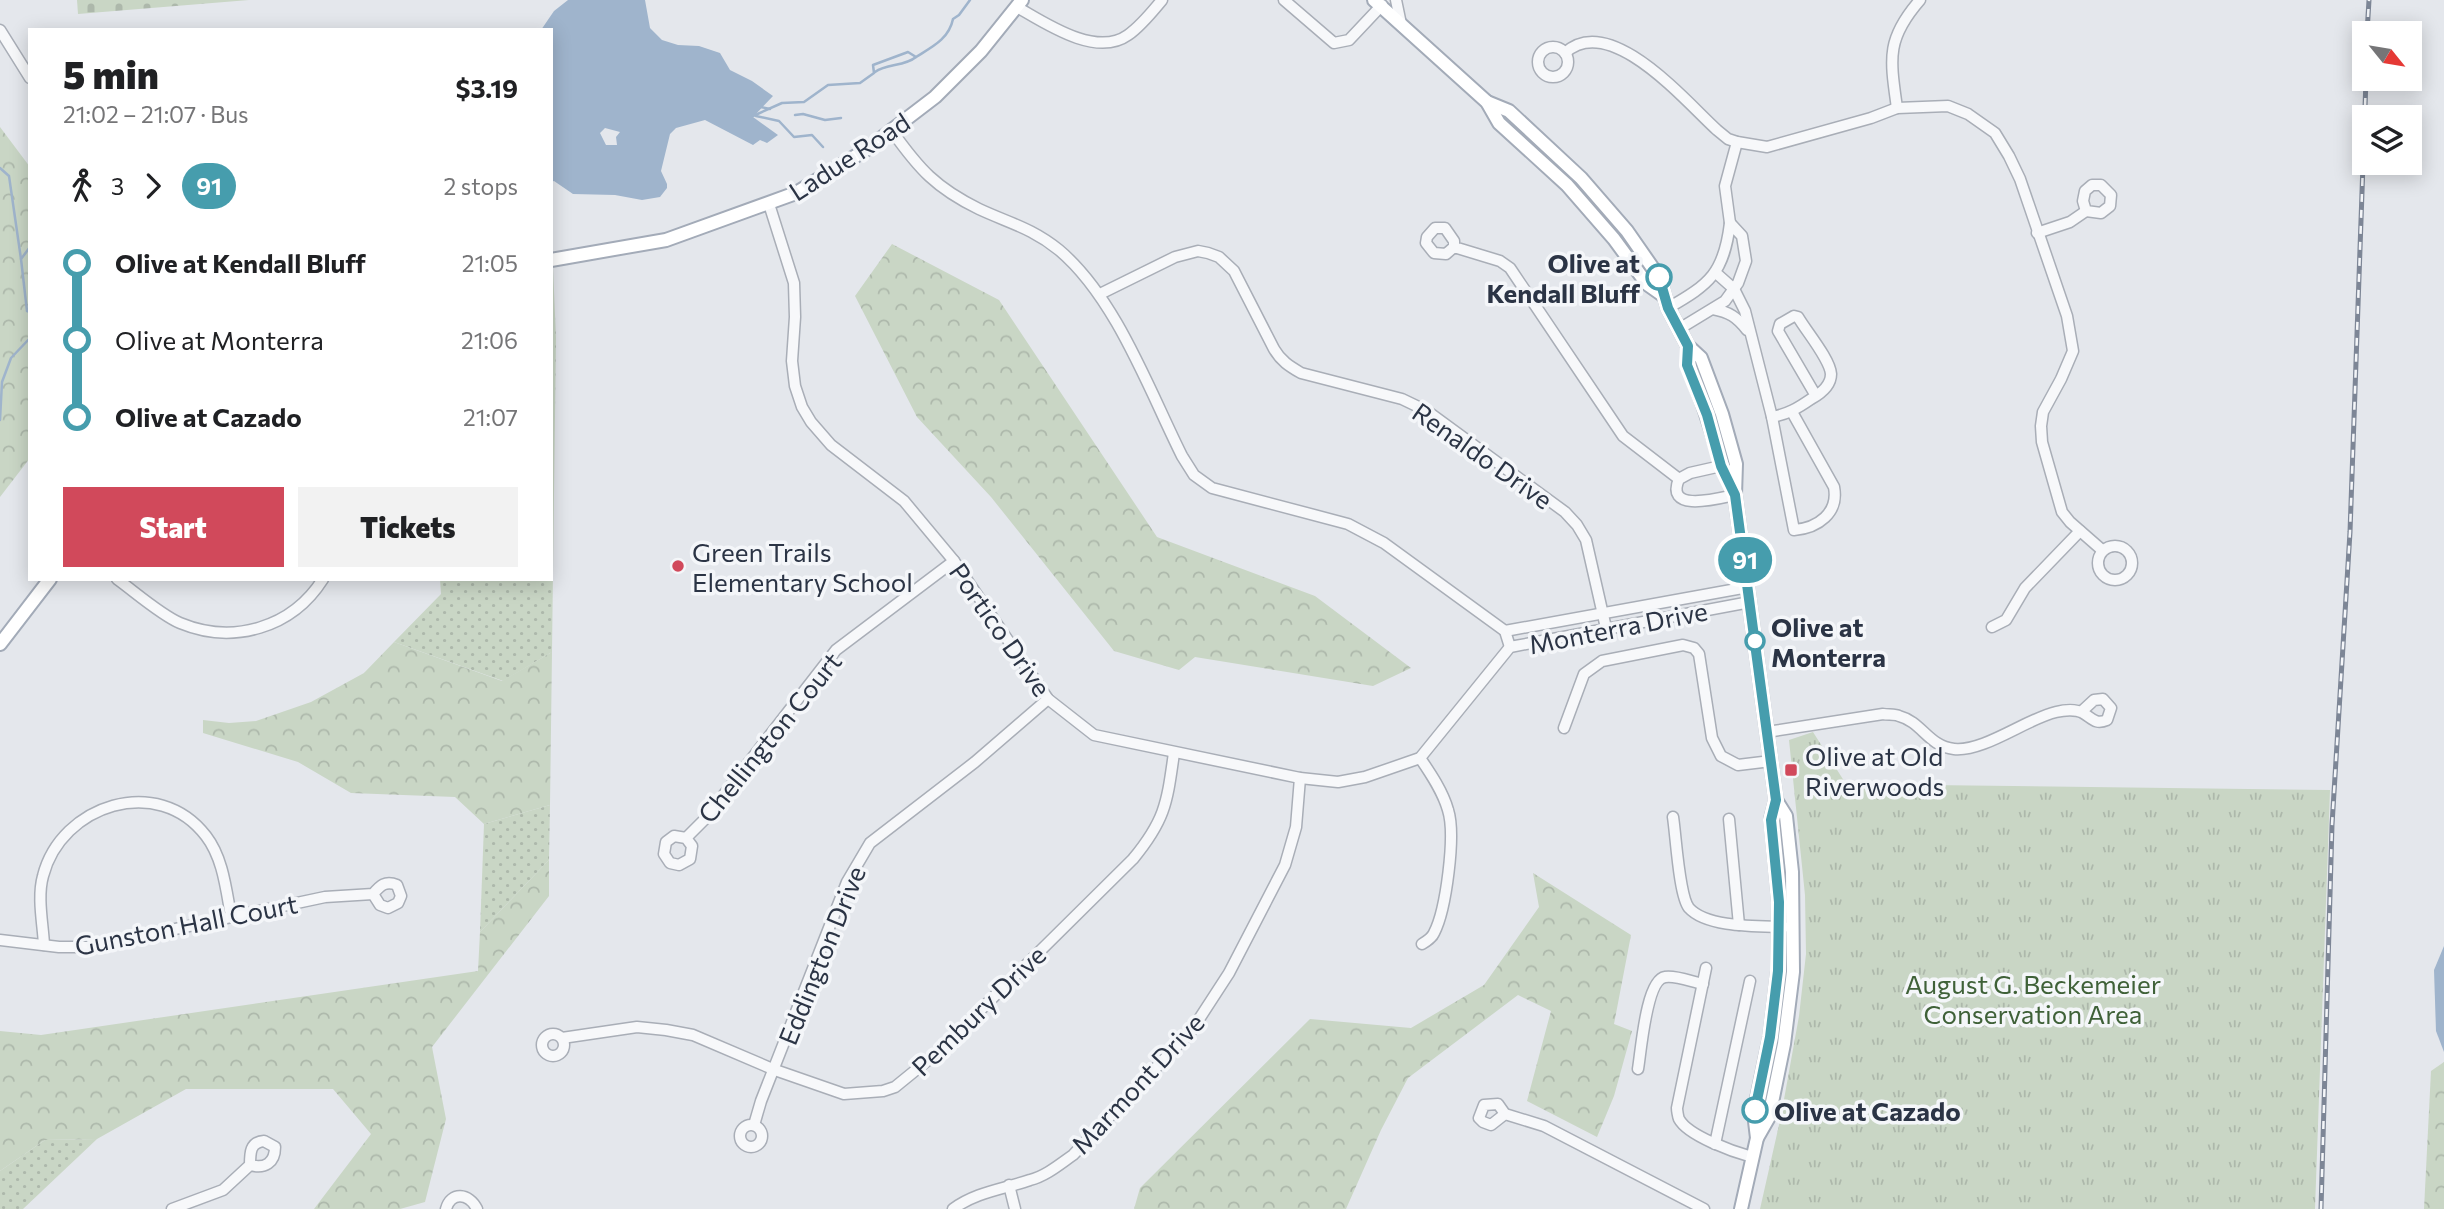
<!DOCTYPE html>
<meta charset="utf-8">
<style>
:root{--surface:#fff;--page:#f2f2f2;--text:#202124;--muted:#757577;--accent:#d1495b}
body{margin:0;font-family:Commissioner,sans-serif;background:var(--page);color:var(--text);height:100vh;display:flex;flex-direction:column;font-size:26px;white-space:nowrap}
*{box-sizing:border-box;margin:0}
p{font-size:23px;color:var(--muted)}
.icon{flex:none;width:38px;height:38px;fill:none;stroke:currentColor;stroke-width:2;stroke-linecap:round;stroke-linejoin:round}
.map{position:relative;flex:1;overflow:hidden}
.drawer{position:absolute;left:28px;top:28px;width:525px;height:553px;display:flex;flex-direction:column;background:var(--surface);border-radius:0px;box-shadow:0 4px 18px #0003}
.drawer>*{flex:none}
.badge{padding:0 14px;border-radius:23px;font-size:24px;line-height:46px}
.needle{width:46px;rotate:120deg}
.tools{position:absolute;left:2352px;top:21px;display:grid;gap:14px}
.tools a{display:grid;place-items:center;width:70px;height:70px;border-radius:0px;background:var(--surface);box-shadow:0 4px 18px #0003;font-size:35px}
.map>.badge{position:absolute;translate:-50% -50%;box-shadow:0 0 0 4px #fff}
.legs{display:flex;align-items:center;gap:10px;height:77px;padding:0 35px;font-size:23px}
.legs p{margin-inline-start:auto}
.head{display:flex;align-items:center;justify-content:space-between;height:119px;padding:0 35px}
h1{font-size:38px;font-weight:800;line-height:52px}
.cta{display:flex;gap:14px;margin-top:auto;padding:14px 35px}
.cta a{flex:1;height:80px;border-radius:0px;background:var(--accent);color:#fff;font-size:28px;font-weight:800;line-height:80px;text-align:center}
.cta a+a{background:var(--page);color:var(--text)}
ul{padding:0 35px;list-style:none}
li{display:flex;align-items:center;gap:24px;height:77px;font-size:26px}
li i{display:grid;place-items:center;width:10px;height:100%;margin:0 9px;background:currentColor}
li i::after{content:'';width:18px;height:18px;margin:-9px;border:5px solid;border-radius:50%;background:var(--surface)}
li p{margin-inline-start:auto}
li:first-child i{background:linear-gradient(#0000 50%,currentColor 0)}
li:last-child i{background:linear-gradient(currentColor 50%,#0000 0)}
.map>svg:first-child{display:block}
.grass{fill:url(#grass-dots)}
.forest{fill:url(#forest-crowns)}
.cemetery{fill:url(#cemetery-stones)}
.park{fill:url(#park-tufts)}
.water{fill:#9fb4cc;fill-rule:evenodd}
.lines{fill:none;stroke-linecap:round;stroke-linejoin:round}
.stream{stroke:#9fb4cc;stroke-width:2.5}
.minor-casing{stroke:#a9aeb7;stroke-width:13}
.major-casing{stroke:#a3abb8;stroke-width:16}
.minor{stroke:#f7f8fa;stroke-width:10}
.major{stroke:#fff;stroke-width:12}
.rail-casing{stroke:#7d8696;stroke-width:5}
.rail{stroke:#f4f6f9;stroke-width:2.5;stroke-dasharray:8;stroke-linecap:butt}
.line-1-casing{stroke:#fff;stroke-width:16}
.line-1{stroke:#469dad;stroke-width:10}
.stop-1-dot{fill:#fff;stroke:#469dad;stroke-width:3.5}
.poi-dot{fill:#d1495b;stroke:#f4f6f9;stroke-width:2.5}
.labels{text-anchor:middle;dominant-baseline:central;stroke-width:7;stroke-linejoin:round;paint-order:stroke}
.street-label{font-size:26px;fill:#2b3445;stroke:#f4f6f9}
.stop-label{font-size:26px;font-weight:bold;fill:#2b3445;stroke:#f4f6f9;text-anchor:start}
.poi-label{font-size:26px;fill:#2b3445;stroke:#f4f6f9;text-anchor:start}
.park-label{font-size:26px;fill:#3f6138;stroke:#f4f6f9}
</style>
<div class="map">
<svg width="2444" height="1209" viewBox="0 0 2444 1209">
<defs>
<pattern id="grass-dots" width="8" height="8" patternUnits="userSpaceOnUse" patternTransform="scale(1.75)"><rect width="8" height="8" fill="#c9d6c5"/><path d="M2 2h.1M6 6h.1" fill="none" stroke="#adb8ab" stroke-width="1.8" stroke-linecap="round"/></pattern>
<pattern id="forest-crowns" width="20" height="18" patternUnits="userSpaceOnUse" patternTransform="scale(1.75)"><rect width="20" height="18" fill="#c9d6c5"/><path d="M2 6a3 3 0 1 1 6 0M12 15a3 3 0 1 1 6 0" fill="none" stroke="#adb8ab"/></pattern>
<pattern id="cemetery-stones" width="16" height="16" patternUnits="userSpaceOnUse" patternTransform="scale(1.75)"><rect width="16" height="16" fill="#c9d6c5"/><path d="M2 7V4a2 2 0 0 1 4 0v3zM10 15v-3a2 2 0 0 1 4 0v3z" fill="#adb8ab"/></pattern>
<pattern id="park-tufts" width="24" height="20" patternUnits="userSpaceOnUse" patternTransform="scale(1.75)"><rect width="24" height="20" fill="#c9d6c5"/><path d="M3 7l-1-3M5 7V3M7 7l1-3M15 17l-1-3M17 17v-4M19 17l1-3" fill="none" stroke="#adb8ab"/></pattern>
</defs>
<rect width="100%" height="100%" fill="#e4e7ec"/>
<g class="grass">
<polygon points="553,267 556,338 552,652 503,681 394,642 441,594 440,579 551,579"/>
<polygon points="550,805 549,860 480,932 484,824"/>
<polygon points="97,1139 23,1209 0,1209 0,1171 45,1140"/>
</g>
<g class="forest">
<polygon points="0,127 30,167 30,458 0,497"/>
<polygon points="892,244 999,300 1157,537 1315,596 1411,668 1373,686 1195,657 1179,670 1114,651 991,497 917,417 855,296"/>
<polygon points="394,642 502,681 552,652 550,805 484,824 455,797 351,793 298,762 203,733 203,720 229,723 256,721 311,702 364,673"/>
<polygon points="549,860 549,896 432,1047 446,1119 425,1202 400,1209 314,1209 371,1134 333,1089 186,1089 97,1139 45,1140 0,1171 0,1031 41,1035 478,971 480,932"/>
<polygon points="1533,873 1631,935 1614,1024 1632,1031 1614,1096 1597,1137 1527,1101 1551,1011 1518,995 1408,1078 1381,1130 1346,1209 1134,1209 1140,1188 1310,1019 1411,1028 1484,985 1539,907"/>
<polygon points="2444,1062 2444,1209 2424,1209 2431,1071"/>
</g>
<polygon class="cemetery" points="77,0 249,0 78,14"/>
<polygon class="park" points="1813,732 1846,784 2330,790 2315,1209 1760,1209 1781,1116 1799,1016 1806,954 1805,895 1789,740"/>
<g class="water">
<path d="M568,0H645L650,28L662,40L678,45L699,46L720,53L730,70L752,81L773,96L753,117L778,135L767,143L760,140L753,145L705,120L676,128L670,134L661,171L667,184V188L660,197L642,200L615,195L573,194L554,181L551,182V30H541L554,11ZM605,128L620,132L616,137L617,145H606L600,133Z"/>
<polygon points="2444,946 2444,1052 2436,1031 2434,970"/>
</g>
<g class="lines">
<g class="stream">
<path d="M875,72C887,63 904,67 916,57"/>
<polyline points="761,107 770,109"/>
<polyline points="795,115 803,114 825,120 841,118"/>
<path d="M753,116L782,103L804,102L828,85L860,83L874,73L873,65L908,52L916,57C932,47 949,39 953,19L959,15L970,0"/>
<polyline points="756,116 779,121 794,137 812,135 823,147"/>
<polyline points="0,168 9,176 21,259"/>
<polyline points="30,247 21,259 27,311 30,312"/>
<polyline points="0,420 2,382 11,358 30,338"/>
</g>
<defs>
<g id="minor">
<polyline points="1284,0 1334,43 1349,40 1382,5"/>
<polyline points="1396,0 1401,24"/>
<path d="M1017,7C1045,23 1096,58 1128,35C1141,26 1152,12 1162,0"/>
<polyline points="0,30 30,78"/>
<circle cx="1553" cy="62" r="15"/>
<path d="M1565,53C1610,11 1686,102 1717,130L1728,139L1737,142L1767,147L1871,118L1897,108L1948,106L1968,114L1995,133L2009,156L2020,179L2067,316L2073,351L2061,379L2043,412L2041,426L2042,442L2062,512L2070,522L2102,550"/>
<path d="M1897,108C1890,58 1886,39 1920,0"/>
<path d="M892,131C919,169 936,188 979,209C1009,223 1032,228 1059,250C1116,298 1149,390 1182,456L1194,475L1212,488L1348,524L1384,543L1505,631L1510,647"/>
<polygon points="2092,185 2101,185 2111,195 2110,206 2101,213 2086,211 2083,201 2085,191"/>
<polyline points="769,204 794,283 795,317 792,361 795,386 802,407 811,422 831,445 904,501 954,561 1048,699 1094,735 1300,778 1338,782 1365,777 1420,758 1510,647 1750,602"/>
<polyline points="1730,223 1725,186 1737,142"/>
<polyline points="2037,233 2070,222 2086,211"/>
<polyline points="1454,247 1446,254 1434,253 1426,243 1427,237 1435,228 1445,228 1454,241 1454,247 1500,261 1510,268 1623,436 1679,479"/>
<path d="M1716,273L1734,289L1745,311L1772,417L1794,530C1818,528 1839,513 1834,487L1792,412"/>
<path d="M1100,294L1175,257L1198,251L1208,253L1219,257L1234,271L1274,349C1281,361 1289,366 1301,373L1402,399L1427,411L1565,512L1577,525L1586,540L1606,628"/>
<path d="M1668,308C1710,284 1724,273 1730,223L1742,236L1746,261L1738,283L1725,301L1679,329"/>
<path d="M1713,309C1729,312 1737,317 1747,330"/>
<path d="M1772,417C1788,414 1798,408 1811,399C1820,394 1831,386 1831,374C1830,359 1806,331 1798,317L1794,316L1780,324L1778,331L1816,396"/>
<path d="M1721,466L1690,473L1679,479C1664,514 1720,498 1735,495"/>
<circle cx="2115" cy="563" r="17"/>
<path d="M117,579C135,592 161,615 180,623C233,645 292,628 323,579"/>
<polyline points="1992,627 2006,620 2025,588 2080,531"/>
<polyline points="1505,631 1748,587"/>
<polyline points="1564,728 1584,674 1602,661 1683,645 1694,648 1699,654 1712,738 1721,756 1738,765 1771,761"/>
<path d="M1767,732L1883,714C1888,715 1895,714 1899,716C1922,722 1928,746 1954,749C1984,752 2026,719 2056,712C2064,710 2076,709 2083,713C2092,718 2095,725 2107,720L2111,708L2103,699L2094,700L2081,712"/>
<path d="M1420,758C1431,774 1443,792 1448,810C1456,835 1446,910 1434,933C1432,938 1427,941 1422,944"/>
<path d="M1673,817C1676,836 1679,896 1689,908C1707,928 1759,926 1784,927"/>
<polyline points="1729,819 1739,925"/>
<polyline points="686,838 674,836 666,842 664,854 670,863 679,865 690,859 692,846 686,838 705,819 836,650 954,561"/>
<path d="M0,940L59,947H91L325,897L373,894C380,886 385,880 397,885L401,896L398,903L388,908L380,905L373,894"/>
<path d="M44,945C43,924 37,897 43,876C61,805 158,773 206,836C223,858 226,889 231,916"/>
<path d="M1706,968L1677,1108C1677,1110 1678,1117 1679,1119C1688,1136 1734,1152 1752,1157"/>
<circle cx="553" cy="1045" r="11"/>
<path d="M562,1038L637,1027L666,1030L693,1035L775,1070L844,1094L883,1091L895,1087L938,1052L1133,859C1166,819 1167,802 1174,753"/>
<path d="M1638,1069C1641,1052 1646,980 1665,977C1676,975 1692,982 1703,984"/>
<polyline points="1505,1114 1491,1125 1483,1122 1479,1118 1484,1105 1498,1104 1505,1114 1544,1126 1704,1209"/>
<circle cx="751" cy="1136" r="11"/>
<polyline points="754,1125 761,1101 847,882 870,843 975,762 1048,699"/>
<polyline points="1715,1144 1750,981"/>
<polyline points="1009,1185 1015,1209"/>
<path d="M172,1209L223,1190L250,1165C250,1153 250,1142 264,1141L275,1147C275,1163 265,1169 250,1165"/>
<path d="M446,1209C451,1191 469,1193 477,1209"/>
<path d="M953,1209C976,1192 1004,1189 1030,1180C1046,1176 1060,1164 1073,1155L1192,1030L1229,973L1285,865L1296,827L1300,778"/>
</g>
<g id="major">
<polyline points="1374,0 1487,102 1499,123 1567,185 1614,239 1647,284 1664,296"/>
<polyline points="1487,102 1509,111 1581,178 1627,231 1659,277 1668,308 1688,346 1701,358 1722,414 1736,464 1735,495 1776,800 1771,819 1779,902 1778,971 1770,1037 1754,1113 1757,1138"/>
<polyline points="551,260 666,240 796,193 867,149 935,97 981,51 1022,0"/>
<path d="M1688,346C1687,371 1699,391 1706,414C1715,441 1721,466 1734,492"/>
<polyline points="0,644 50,579"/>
<polyline points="1741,1209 1757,1138 1769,1117 1784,1044 1793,972 1792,872 1786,816 1776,800"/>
</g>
</defs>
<use href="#minor" class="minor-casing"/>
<use href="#major" class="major-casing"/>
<use href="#minor" class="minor"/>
<use href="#major" class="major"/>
<defs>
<g id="rail">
<polyline points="2367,33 2369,0"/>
<polyline points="2321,1209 2332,825 2350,532 2366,79"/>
</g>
</defs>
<use href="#rail" class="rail-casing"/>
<use href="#rail" class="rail"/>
</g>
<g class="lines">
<defs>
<polyline id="line-1" points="1659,277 1668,308 1688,346 1687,365 1707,415 1721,466 1735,495 1776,800 1771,820 1779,902 1778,971 1770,1037 1755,1110"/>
</defs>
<use href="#line-1" class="line-1-casing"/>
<use href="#line-1" class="line-1"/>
</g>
<g class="stop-1-dot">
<circle cx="1659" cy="277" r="12"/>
<circle cx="1755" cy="641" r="9"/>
<circle cx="1755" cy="1110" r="12"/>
</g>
<g class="poi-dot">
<circle cx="678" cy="566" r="7"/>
<rect x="1784" y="763" width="14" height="14" rx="3.5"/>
</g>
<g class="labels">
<g class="street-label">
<text transform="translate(849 156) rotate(-33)">Ladue Road</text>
<text transform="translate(1483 455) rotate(35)">Renaldo Drive</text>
<text transform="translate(1618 627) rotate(-11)">Monterra Drive</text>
<text transform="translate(1001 629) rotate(55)">Portico Drive</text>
<text transform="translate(769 737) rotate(-51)">Chellington Court</text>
<text transform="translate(186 924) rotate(-11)">Gunston Hall Court</text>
<text transform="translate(821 955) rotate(-68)">Eddington Drive</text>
<text transform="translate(978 1010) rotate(-44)">Pembury Drive</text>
<text transform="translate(1137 1083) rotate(-47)">Marmont Drive</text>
</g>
<g class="stop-label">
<text x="1640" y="262" text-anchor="end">Olive at<tspan x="1640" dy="30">Kendall Bluff</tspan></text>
<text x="1771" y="626">Olive at<tspan x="1771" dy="30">Monterra</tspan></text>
<text x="1774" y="1110">Olive at Cazado</text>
</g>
<g class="poi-label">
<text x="692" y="551">Green Trails<tspan x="692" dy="30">Elementary School</tspan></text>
<text x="1805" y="755">Olive at Old<tspan x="1805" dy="30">Riverwoods</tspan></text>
</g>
<g class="park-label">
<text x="2033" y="983">August G. Beckemeier<tspan x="2033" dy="30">Conservation Area</tspan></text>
</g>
</g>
</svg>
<div class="tools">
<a><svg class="needle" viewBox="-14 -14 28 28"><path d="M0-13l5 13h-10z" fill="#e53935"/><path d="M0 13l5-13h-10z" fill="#757577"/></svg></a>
<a><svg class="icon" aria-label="layers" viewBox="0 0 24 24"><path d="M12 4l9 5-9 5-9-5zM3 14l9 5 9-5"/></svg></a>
</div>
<b class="badge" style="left:1745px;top:560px;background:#469dad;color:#fff">91</b>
<section class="drawer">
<div class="head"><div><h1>5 min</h1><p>21:02 – 21:07 · Bus</p></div><b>$3.19</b></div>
<div class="legs"><svg class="icon" aria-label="walk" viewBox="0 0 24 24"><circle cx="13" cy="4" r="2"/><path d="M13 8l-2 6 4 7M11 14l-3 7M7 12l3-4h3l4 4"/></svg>3<svg class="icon" aria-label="forward" viewBox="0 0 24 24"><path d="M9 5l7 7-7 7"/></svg><b class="badge" style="background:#469dad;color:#fff">91</b><p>2 stops</p></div>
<ul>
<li><i style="color:#469dad"></i><b>Olive at Kendall Bluff</b><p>21:05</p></li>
<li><i style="color:#469dad"></i><span>Olive at Monterra</span><p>21:06</p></li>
<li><i style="color:#469dad"></i><b>Olive at Cazado</b><p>21:07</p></li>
</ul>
<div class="cta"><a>Start</a><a>Tickets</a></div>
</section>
</div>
